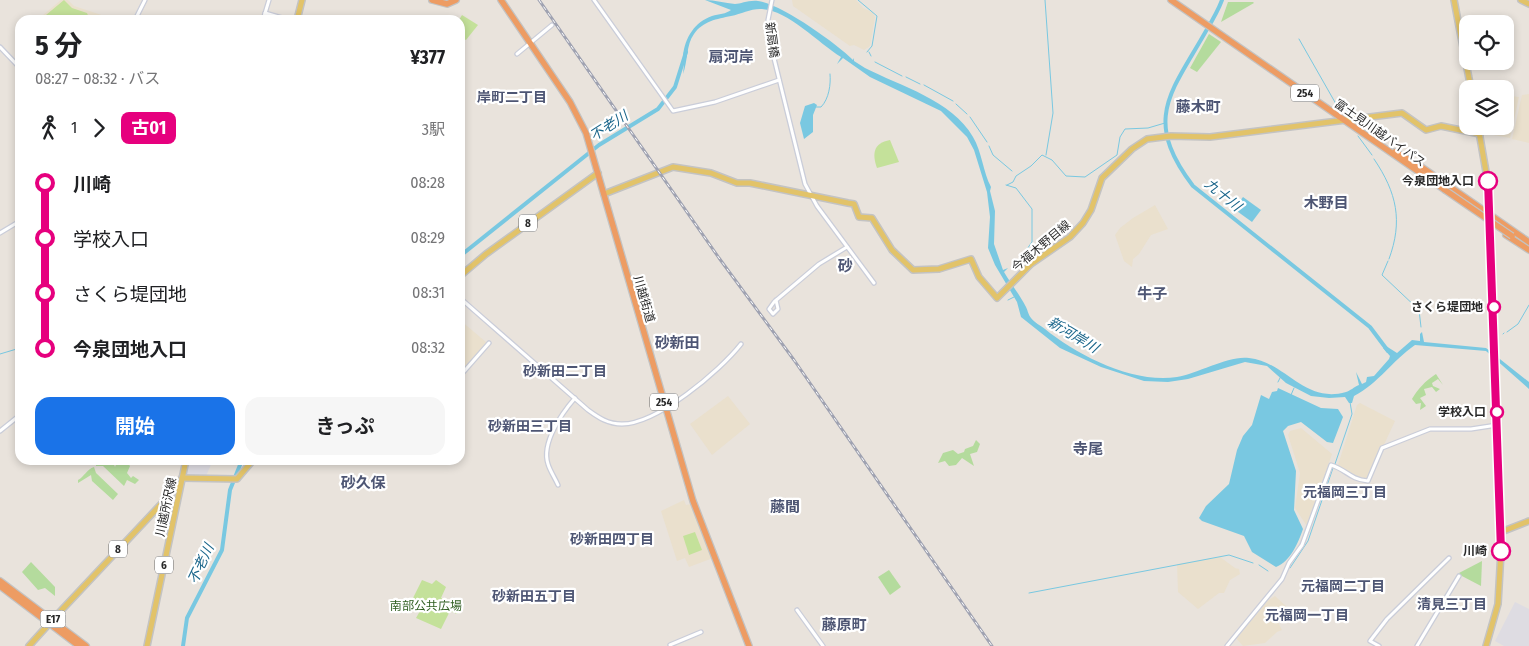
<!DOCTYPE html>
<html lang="ja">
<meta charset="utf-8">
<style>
:root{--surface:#fff;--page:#f6f6f6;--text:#202124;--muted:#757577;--accent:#1a73e8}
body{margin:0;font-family:"Fira Sans Condensed","Noto Sans JP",sans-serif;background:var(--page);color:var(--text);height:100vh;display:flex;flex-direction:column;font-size:19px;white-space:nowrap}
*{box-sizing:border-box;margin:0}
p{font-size:16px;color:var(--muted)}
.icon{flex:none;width:28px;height:28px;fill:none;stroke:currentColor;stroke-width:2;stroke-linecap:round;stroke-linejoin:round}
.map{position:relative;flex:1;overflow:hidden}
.side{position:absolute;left:15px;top:15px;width:450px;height:450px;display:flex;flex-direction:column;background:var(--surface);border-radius:15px;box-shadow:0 2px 8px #0003}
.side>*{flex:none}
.badge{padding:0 10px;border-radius:8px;font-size:18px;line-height:32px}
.tools{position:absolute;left:1459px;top:15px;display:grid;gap:10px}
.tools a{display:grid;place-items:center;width:55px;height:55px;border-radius:10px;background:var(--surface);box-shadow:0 2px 8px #0003;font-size:25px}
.map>.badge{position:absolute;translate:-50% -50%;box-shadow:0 0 0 2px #fff}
.legs{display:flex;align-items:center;gap:8px;height:55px;padding:0 20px;font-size:16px}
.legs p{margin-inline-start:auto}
.headline{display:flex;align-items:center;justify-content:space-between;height:85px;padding:0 20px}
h1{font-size:28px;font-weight:700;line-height:38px}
.cta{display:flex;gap:10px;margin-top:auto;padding:10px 20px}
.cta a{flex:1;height:58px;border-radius:15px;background:var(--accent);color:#fff;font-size:20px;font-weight:700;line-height:58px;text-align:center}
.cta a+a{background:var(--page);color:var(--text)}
ul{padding:0 20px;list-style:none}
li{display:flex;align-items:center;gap:18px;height:55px;font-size:19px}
li i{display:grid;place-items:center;width:8px;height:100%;margin:0 6px;background:currentColor}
li i::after{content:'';width:12px;height:12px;margin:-6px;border:4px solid;border-radius:50%;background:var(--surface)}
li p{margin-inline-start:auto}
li:first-child i{background:linear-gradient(#0000 50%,currentColor 0)}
li:last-child i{background:linear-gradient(currentColor 50%,#0000 0)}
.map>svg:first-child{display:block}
.industrial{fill:#dedce2}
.education{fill:#eae0cd}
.green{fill:#b4db9d}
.pitch{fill:#c4e19a}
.water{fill:#79c8e1}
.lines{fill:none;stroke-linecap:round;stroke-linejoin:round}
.stream{stroke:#79c8e1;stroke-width:1}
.river{stroke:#79c8e1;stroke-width:4}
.minor-casing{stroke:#cacdd9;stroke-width:5.5}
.major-casing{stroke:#c3c3c3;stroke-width:8}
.highway-casing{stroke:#c3c3c3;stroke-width:8}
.minor{stroke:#fff;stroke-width:3}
.major{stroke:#e2c369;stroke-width:5}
.highway{stroke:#ed9c63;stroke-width:5.5}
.rail-casing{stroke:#9fa2b1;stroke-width:3}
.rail{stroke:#fff;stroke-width:1;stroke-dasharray:4;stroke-linecap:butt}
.highway-bridge-casing{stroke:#c3c3c3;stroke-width:8;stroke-linecap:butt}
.highway-bridge{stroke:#ed9c63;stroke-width:5.5}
.line-1-casing{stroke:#fff;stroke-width:11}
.line-1{stroke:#e6007e;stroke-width:8}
.stop-1-dot{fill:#fff;stroke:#e6007e;stroke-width:2.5}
.labels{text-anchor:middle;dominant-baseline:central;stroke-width:4.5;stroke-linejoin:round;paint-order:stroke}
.shield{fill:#fff;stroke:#696969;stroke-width:1}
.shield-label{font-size:11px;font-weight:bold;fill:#292929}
.street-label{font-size:12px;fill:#292929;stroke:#fff}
.stop-label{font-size:12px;font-weight:bold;fill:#292929;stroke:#fff;text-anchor:end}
.park-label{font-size:12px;fill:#2f5e21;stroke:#fff}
.neighbourhood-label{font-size:14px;font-weight:bold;fill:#4e5674;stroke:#fff}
.water-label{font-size:14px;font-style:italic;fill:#1b668b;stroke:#fff}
.quarter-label{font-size:15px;font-weight:bold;fill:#4e5674;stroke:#fff}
</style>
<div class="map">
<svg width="1529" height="646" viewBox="0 0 1529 646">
<rect width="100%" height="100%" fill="#e9e3dc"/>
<g class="industrial">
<polygon points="187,460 213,460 206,476 184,476"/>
<polygon points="1515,602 1529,609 1529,646 1504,646 1495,641"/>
</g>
<g class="education">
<polygon points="61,0 68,0 74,6 117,20 37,20"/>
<polygon points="792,0 856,0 863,8 872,12 875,17 870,46 864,50 854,45 850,46 793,6"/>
<polygon points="1529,94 1529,143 1512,139 1522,95"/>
<polygon points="1505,95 1519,97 1510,138 1482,133 1480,126 1505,126"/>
<polygon points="1155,205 1168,229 1151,235 1139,254 1133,259 1132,267 1124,261 1115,235 1120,228 1133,218"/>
<polygon points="460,320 487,343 460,374"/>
<polygon points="728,396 750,424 712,455 690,424"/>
<polygon points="1360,403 1395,421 1368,479 1352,475 1338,465 1357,405"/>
<polygon points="1301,428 1332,454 1307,526 1295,508 1300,473 1288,435 1290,431"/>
<polygon points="684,500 686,505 691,504 713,558 689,567 685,558 677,561 661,511"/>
<polygon points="1220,557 1235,568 1239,569 1240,574 1230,580 1224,593 1219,593 1198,609 1178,592 1177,564"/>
<polygon points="1275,596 1287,607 1275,616 1282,630 1277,632 1265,643 1243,646 1236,638 1267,601"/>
</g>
<g class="green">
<polygon points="1228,2 1253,2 1254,3 1221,22"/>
<polygon points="1209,34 1221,42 1197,72 1190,68"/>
<path d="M1436,374L1443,385L1438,379L1432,383L1433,386L1440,389L1436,392L1432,387L1424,389L1426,395L1420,398L1426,406L1420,410L1421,403L1416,404L1412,399C1418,389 1425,381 1436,374Z"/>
<polygon points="976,440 980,444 977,452 970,454 974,466 962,458 956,465 949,466 945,461 938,463 943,453 953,450 958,454 964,452 965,449 973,446"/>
<polygon points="96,460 112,460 115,467 118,460 126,461 130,466 127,473 131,478 133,476 139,480 135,484 127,480 124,486 103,466 96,466"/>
<path d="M94,467L96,473L118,494L113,500L92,481L91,475L78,483V480C84,477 87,469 94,467Z"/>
<polygon points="1482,561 1481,586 1460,575 1459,573"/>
<polygon points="31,562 55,587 55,596 45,588 38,590 22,572"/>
<polygon points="889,570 901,587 890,595 878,577"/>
</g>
<g class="pitch">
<polygon points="64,0 72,8 87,13 90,20 40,20"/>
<polygon points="462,15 478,25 466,40 460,37 459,20"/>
<path d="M890,140L899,162L877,168C872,154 873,143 890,140Z"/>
<polygon points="695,532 702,550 689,555 683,536"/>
<polygon points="422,580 432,584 436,580 446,587 441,598 460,607 457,614 450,611 441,629 416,618 420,611 409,606"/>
</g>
<g class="water">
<path d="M705,0C715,0 725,3 735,4C741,4 748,0 758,1C781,4 836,43 853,60L854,58V61L865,68C900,86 952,100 973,137C982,152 983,172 991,187L990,191L995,211L994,244L1003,270L1008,268L1004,272C1011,284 1020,295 1026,307C1028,311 1028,314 1031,318C1034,322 1041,326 1045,329C1077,355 1133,384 1177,377C1199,373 1229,355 1249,358C1286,362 1304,404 1346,392C1350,391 1354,387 1359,385L1356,372L1362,384L1366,382L1367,377L1374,376L1389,359L1390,356L1383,348L1386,346L1397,353L1412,340L1420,341V334L1422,332L1424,342L1486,348L1529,382V389L1486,351L1415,345C1393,360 1379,383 1354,396L1352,403H1349L1345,397L1329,398L1311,396L1286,383L1267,366L1245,362L1188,379L1168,382L1144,381L1101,367L1060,348L1021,317L1017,302L995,265L988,248L990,217L987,192L974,150L967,137L941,111L870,77L843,58L837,64L841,57C818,43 787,9 760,9C750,9 741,14 731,16C717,19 703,21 694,34C686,45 688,61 683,74L685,54L683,56C685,37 695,22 712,16C719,14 726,14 731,10Z"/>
<polygon points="814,103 817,105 813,115 813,132 804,139 800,123 805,106"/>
<polygon points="1243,197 1261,210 1252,222 1234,209"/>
<path d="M1278,388L1321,408L1338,409L1343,417L1333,443L1327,442L1301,422L1288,426L1283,431L1296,471L1294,510L1303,529C1298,543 1291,561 1276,567L1252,552L1244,536L1202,521L1199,518L1206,506L1229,484L1237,450L1243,436L1252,425L1261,395L1269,399L1272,392L1277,391Z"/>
</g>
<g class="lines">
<g class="stream">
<polyline points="858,0 877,16 872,46 867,52"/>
<polyline points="1045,0 1053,113 1046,155"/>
<polyline points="1299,39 1336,104"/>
<polyline points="869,52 871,56"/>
<polyline points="875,62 902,76"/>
<polyline points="906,77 920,84"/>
<polyline points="924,85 953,101"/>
<polyline points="956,104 967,114"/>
<polyline points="1339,105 1355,116"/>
<path d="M816,107H821C829,99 831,84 830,74"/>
<polyline points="970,117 987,142"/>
<polyline points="1358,136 1372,155"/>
<polyline points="989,146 993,155 1012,171"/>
<path d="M1374,159C1397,193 1403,221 1389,259"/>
<polyline points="1006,185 1016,188 1032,209 1032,242 1019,260"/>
<polyline points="1007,185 1013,182 1016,176 1031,166 1042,155 1052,160 1066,176 1085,177 1117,155 1120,137 1125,129 1148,128 1165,123"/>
<polyline points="1388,261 1382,275 1418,309"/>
<polyline points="1008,300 1014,297"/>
<polyline points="1419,310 1421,327"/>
<polyline points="1507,332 1518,324 1529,305"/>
<polyline points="1503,334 1504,333"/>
<polyline points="0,354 20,348"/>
<polyline points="1278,382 1281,376"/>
<polyline points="1291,395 1294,388"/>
<polyline points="1335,464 1352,414 1350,402"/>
<polyline points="1259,565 1268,571"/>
<polyline points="1290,568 1308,541 1333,468"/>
<polyline points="1029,593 1229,555 1253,563"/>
</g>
<g class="river">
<path d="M1222,0C1218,11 1212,21 1206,31C1171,93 1142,119 1193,186L1370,327L1388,351"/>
<polyline points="460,256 599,145 658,109 675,87 686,52"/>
<polyline points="183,646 187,618 222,550 230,490 242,460"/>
</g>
<defs>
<g id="minor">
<polyline points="594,0 673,111 715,102 779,80"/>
<polyline points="772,0 768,20 769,38 805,184 817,206 874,283"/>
<polyline points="265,13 289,20"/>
<polyline points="135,20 145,0"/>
<polyline points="263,20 269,0"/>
<polyline points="0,47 20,68"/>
<polyline points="517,54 552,25"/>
<polyline points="0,233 20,221"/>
<path d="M460,298L588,410C599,418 608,424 622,424C657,424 720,371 741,344"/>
<polyline points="776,300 778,309 773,314 769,309 774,302 819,264 847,247"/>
<polyline points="460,376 489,343"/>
<polyline points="18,417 20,398"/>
<polyline points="0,431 20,415"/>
<path d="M558,485C555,478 550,471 548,464C541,443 562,413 575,398"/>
<polyline points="797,610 823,646"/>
<polyline points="670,645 701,632"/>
<path d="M1227,646L1282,579L1289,563L1302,545L1331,465C1347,470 1349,479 1368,481L1382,448L1430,429H1471L1497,425"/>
<polyline points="1379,646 1370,641 1387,619 1449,558"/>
<polyline points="1417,646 1459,576"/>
</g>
<g id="major">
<polyline points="1454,0 1471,89"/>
<polyline points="1521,0 1529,4"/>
<polyline points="297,20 302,0"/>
<polyline points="1478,126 1489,189 1491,224 1501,551 1498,604 1486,646"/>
<polyline points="604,194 673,167 711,173 737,183 750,183 848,203 854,204 859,217 872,218 892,250 913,270 939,269 971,259 979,277 997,298 1031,264 1070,237 1083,223 1091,210 1102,178 1132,149 1147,139 1171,136 1210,137 1402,113 1426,130 1441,126 1480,134"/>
<polyline points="460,276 486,254 598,173"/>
<polyline points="182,478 237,479 253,460"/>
<polyline points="1501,532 1529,521"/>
<polyline points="56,616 180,484"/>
<polyline points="29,646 47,626"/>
<polyline points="147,646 186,460"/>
</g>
<g id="highway">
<polyline points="432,0 447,4 456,0"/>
<polyline points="501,0 570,102 586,133 693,501 749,646"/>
<polyline points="1171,0 1445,190"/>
<polyline points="1395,152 1420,166 1529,242"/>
<polyline points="1506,235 1529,250"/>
<polyline points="0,581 86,646"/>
<polyline points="0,586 79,646"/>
</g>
</defs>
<use href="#minor" class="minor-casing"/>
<use href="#major" class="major-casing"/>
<use href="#highway" class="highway-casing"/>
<use href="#minor" class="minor"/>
<use href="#major" class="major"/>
<use href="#highway" class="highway"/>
<defs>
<polyline id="rail" points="539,0 719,258 794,360 992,646"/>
</defs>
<use href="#rail" class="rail-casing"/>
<use href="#rail" class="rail"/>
<defs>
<polyline id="highway-bridge" points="1445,190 1512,236"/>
</defs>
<use href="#highway-bridge" class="highway-bridge-casing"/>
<use href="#highway-bridge" class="highway-bridge"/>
</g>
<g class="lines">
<defs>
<polyline id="line-1" points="1488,181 1501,551"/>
</defs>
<use href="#line-1" class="line-1-casing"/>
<use href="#line-1" class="line-1"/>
</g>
<g class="stop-1-dot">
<circle cx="1488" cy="181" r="9"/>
<circle cx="1494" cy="307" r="6"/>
<circle cx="1497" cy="412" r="6"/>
<circle cx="1501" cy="551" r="9"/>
</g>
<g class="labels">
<g class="shield">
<rect x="1291" y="84.5" width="28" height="17" rx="4"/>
<rect x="519" y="214.5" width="18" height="17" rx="4"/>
<rect x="650" y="393.5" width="28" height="17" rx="4"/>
<rect x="109" y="540.5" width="18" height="17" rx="4"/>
<rect x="155" y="556.5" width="18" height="17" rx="4"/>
<rect x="40.5" y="610.5" width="25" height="17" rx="4"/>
</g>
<g class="shield-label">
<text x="1305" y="93">254</text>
<text x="528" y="223">8</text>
<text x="664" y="402">254</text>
<text x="118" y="549">8</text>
<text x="164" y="565">6</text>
<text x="53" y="619">E17</text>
</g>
<g class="street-label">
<text transform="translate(772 40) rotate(82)">新扇橋</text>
<text transform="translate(1380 133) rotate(35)">富士見川越バイパス</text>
<text transform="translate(1041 246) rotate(-40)">今福木野目線</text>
<text transform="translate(644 299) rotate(74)">川越街道</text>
<text transform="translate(166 507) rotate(-78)">川越所沢線</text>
</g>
<g class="stop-label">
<text x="1474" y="181">今泉団地入口</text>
<text x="1483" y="307">さくら堤団地</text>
<text x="1486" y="412">学校入口</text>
<text x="1487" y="551">川崎</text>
</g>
<g class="park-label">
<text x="426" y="606">南部公共広場</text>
</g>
<g class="neighbourhood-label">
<text x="512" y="97">岸町二丁目</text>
<text x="565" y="371">砂新田二丁目</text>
<text x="530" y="426">砂新田三丁目</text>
<text x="1345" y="492">元福岡三丁目</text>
<text x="612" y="539">砂新田四丁目</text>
<text x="1343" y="586">元福岡二丁目</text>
<text x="534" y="596">砂新田五丁目</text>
<text x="1452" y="604">清見三丁目</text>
<text x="1307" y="615">元福岡一丁目</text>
</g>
<g class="water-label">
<text transform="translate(609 126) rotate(-33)">不老川</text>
<text transform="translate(1223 195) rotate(39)">九十川</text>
<text transform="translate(1073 335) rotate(31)">新河岸川</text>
<text transform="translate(201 564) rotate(-65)">不老川</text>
</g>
<g class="quarter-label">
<text x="731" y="57">扇河岸</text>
<text x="1198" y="107">藤木町</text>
<text x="1326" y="203">木野目</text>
<text x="845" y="266">砂</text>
<text x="1152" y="294">牛子</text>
<text x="677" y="343">砂新田</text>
<text x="1088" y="449">寺尾</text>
<text x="363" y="483">砂久保</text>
<text x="785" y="507">藤間</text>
<text x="844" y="625">藤原町</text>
</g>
</g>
</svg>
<div class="tools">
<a><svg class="icon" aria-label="locate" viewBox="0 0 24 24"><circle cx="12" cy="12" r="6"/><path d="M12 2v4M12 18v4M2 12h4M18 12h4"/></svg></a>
<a><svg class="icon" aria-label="layers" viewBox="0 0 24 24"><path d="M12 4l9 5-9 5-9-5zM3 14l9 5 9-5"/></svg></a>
</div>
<section class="side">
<div class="headline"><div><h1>5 分</h1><p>08:27 – 08:32 · バス</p></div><b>¥377</b></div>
<div class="legs"><svg class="icon" aria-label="walk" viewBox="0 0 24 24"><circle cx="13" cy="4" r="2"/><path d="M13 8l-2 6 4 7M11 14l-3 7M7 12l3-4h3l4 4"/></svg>1<svg class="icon" aria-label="forward" viewBox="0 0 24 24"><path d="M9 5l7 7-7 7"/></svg><b class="badge" style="background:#e6007e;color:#fff">古01</b><p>3駅</p></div>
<ul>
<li><i style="color:#e6007e"></i><b>川崎</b><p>08:28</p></li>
<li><i style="color:#e6007e"></i><span>学校入口</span><p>08:29</p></li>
<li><i style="color:#e6007e"></i><span>さくら堤団地</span><p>08:31</p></li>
<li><i style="color:#e6007e"></i><b>今泉団地入口</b><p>08:32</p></li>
</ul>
<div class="cta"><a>開始</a><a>きっぷ</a></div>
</section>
</div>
